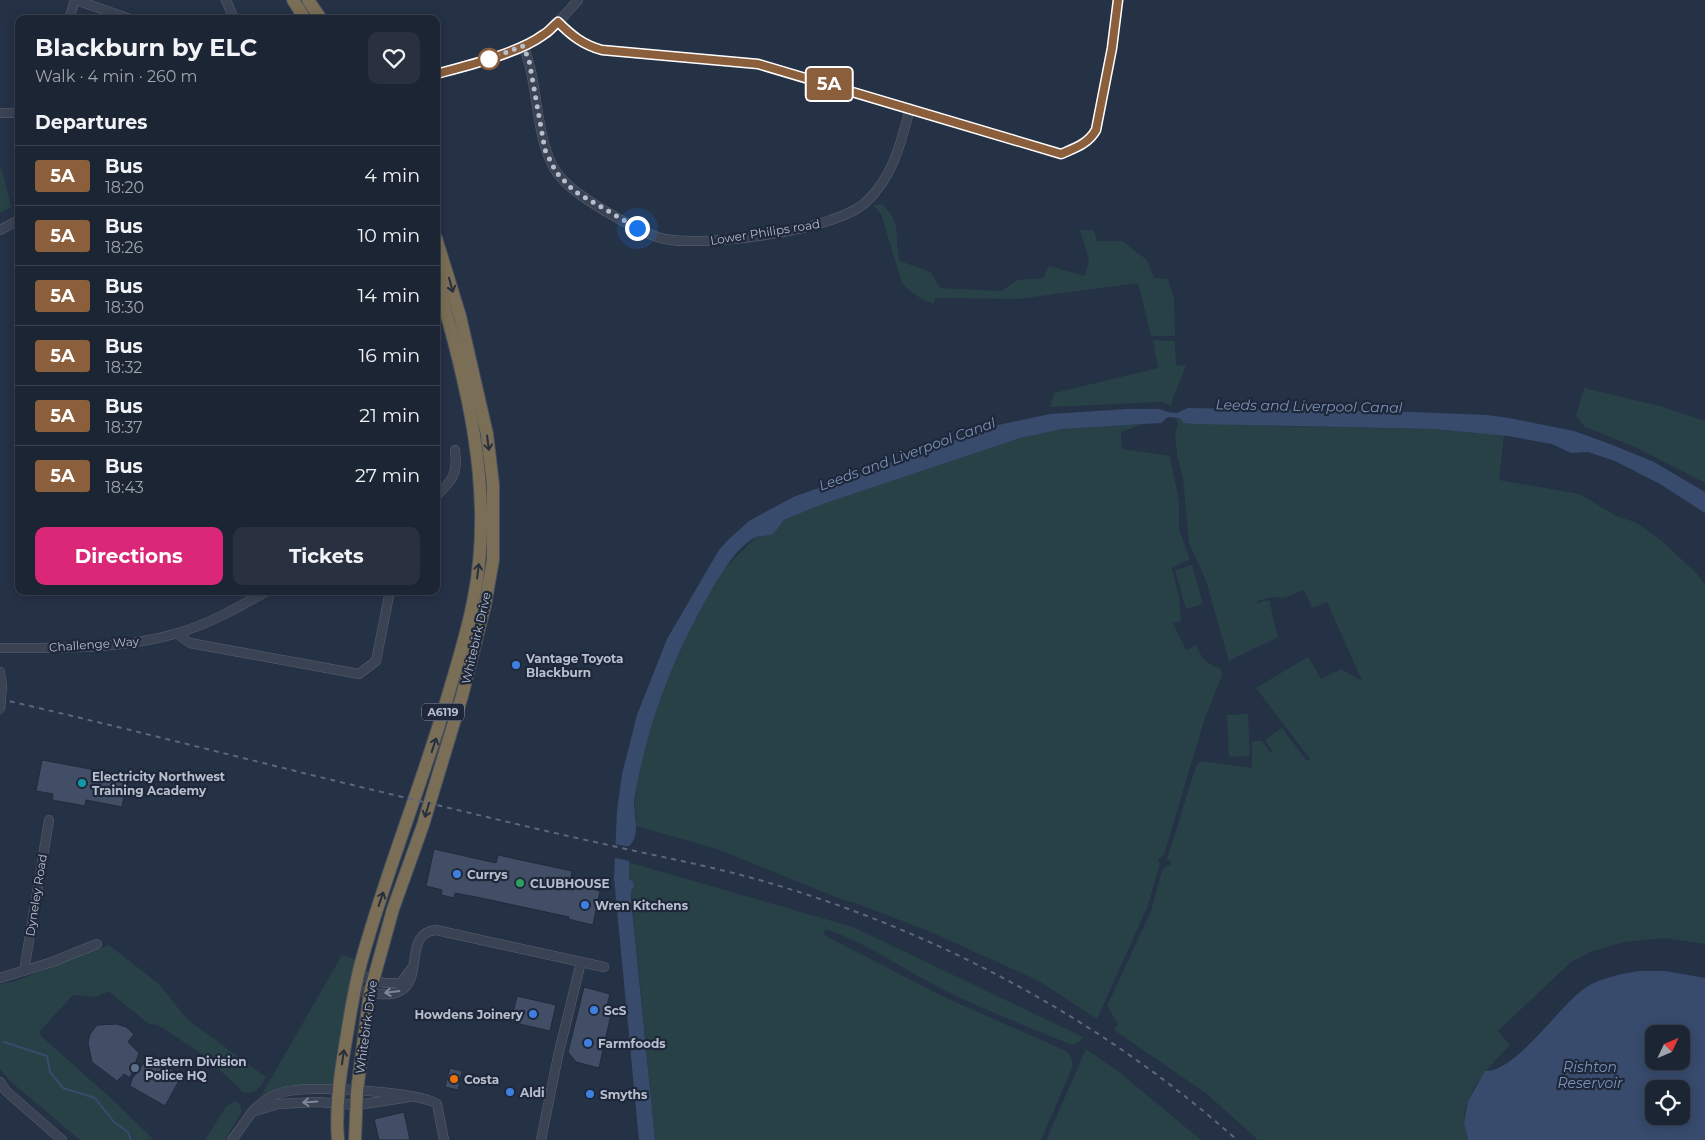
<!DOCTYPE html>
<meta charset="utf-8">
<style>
:root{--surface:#1c2534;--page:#293140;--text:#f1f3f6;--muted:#a0a5ac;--line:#3a424f;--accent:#db2777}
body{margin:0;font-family:Montserrat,sans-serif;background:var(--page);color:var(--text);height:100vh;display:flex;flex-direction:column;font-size:19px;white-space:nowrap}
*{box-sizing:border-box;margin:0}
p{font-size:16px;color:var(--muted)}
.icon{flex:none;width:28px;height:28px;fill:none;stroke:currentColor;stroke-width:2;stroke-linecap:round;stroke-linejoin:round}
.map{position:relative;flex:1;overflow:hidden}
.side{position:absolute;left:15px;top:15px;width:425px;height:580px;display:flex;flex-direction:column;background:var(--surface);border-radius:10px;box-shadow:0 2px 12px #0003,0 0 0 1px var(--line)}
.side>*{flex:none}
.badge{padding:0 10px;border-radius:4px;font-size:18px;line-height:32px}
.needle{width:32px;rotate:46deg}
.tools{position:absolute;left:1645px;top:1025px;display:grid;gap:10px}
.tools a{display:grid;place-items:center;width:45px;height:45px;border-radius:10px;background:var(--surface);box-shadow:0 2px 12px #0003,0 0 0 1px var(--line);font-size:25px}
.you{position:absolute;width:25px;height:25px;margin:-12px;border:4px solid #fff;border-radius:50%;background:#1a73e8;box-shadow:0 0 0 8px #1a73e833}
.map>.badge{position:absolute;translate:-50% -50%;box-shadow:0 0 0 2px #fff}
h2{padding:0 20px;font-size:19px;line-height:45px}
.round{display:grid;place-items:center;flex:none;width:52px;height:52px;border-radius:10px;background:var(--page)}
.head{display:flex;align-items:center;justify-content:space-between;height:85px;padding:0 20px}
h1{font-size:24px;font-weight:700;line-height:38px}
.action{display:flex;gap:10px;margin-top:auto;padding:10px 20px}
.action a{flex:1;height:58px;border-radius:10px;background:var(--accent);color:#fff;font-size:20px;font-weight:700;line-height:58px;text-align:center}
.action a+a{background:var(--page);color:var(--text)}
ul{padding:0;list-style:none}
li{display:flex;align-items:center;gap:15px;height:60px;padding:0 20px;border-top:1px solid var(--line)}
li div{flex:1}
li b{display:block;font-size:19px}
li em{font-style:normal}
li .badge{min-width:55px;font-weight:700;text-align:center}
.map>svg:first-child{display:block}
.green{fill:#274146}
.water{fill:#384b6d;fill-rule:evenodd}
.pier{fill:#253145}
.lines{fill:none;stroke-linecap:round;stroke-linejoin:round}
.stream{stroke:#384b6d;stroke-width:2}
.building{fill:#424e65;stroke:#202a3c}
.minor-casing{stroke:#586172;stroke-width:10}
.highway-casing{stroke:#444e5f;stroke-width:14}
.minor{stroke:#3a4354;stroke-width:9}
.highway{stroke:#7b6e56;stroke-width:12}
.rail{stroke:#5c677b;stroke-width:2;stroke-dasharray:5 5;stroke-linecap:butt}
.minor-bridge-casing{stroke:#586172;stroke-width:10;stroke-linecap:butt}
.minor-bridge{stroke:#3a4354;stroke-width:9}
.oneway{stroke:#272f3d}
.oneway2{stroke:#7f8797}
.line-casing{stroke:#fff;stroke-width:11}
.line{stroke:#8b5e3c;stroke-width:8}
.walk{stroke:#b7bfce;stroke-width:5;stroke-dasharray:0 9}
.stop-dot{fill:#fff;stroke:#8b5e3c;stroke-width:2.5}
.shop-dot{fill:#3f7fe0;stroke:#1e283a;stroke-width:2}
.culture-dot{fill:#0f9aa8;stroke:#1e283a;stroke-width:2}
.leisure-dot{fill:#2e9e5b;stroke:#1e283a;stroke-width:2}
.service-dot{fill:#5c6f8a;stroke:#1e283a;stroke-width:2}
.food-dot{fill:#e8710a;stroke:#1e283a;stroke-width:2}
.labels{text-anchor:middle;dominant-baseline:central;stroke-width:4.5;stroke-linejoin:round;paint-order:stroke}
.shield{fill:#1e283a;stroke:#8992a2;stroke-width:1}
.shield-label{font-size:11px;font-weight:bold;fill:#b7bfce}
.street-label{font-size:12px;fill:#b7bfce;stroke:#1e283a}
.poi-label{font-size:12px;font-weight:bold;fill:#b7bfce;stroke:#1e283a;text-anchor:start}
.water-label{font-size:14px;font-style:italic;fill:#7c93b7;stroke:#1e283a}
</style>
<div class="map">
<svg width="1705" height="1140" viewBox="0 0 1705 1140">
<rect width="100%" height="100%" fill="#253145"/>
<g class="green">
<polygon points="0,169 2,169 11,207 0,213"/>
<path d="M882,204C904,225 893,236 900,261L931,272L940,288L1002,291L1017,280L1043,278L1049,266L1085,276L1089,260L1080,230H1094L1097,241H1122L1147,260L1154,278L1168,279L1174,299L1175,336H1151L1138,283L1018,299L935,298L934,304C921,299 911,294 902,283L881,214L873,205Z"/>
<polygon points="1153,340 1175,341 1176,365 1186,366 1173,397 1171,406 1162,402 1050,407 1054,393 1158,368"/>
<polygon points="1584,388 1660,406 1705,421 1705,483 1635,447 1585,427 1576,416"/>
<path d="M1176,418L1272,426L1434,429L1504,435L1499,480L1580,494L1616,516L1635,522L1661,540L1696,573L1705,584V944L1664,938L1625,942L1593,951L1571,962L1498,1031L1510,1045C1492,1064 1460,1095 1465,1125C1465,1130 1467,1135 1468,1140H1258L1207,1094L1114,1030L1118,1024L1107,1006L1151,911L1162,870L1167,865L1170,866L1171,861L1167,859L1196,766L1201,761L1252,768V741H1262L1271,753L1273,751L1266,742V739L1282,728L1307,761L1310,759L1256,688L1306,658H1309L1321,679L1341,669L1362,681L1327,602L1312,608L1304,590L1284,598L1273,597L1257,601V603L1269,600L1278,637L1229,661L1206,581L1189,543L1183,478L1177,454L1175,432L1178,425Z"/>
<path d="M1143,424L1121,432L1122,449L1170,456L1179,502V530L1190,559L1172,568L1179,597L1181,621L1173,623L1186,650L1196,645C1202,659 1207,664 1221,669L1222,675L1204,721L1164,855L1158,860L1160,864L1147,908L1097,1019L1039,981L933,933L861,905L838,898L717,849L636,826L637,817L634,811L638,774L653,715L674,662L690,628L723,570L755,538L765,536L784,520L823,504L993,445L1043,432L1062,429Z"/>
<polygon points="1192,565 1203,604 1186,609 1175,570"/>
<polygon points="1248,714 1250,756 1229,757 1227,715"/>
<path d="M628,862L853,927L1083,1037L1079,1042L1072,1045C1028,1027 984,1010 942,989C903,969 866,942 825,929L824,935L944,997L1066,1051C1073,1057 1074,1063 1071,1071L1041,1140H655Z"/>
<path d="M109,945L159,984L187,1019L266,1077C261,1087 255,1095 243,1092L205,1056L158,1025L149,1024L108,991L96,997L73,995L40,1031L41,1036L114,1101L154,1140H80L11,1082L0,1069V984L15,981Z"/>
<polygon points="342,955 361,961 339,1089 285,1091 254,1108"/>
<polygon points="1086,1049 1119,1072 1201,1140 1046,1140"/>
<polygon points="235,1101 239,1103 242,1111 225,1140 205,1140 226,1107"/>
</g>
<g class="water">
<path d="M1188,408L1413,412L1487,415L1509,418L1574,431L1610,444L1654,462L1705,492V513L1660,484L1615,461L1588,452L1571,453L1552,444L1508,436L1434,429L1195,424L1184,423L1179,418L1168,417L1161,423L1062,429L1020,438L823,504L784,520L773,534C767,536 759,536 754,538C735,549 722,573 711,591C672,658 646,726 634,802C634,816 641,835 629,846V879L633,882L634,887L631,890V898L655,1140H639L614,878L617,811L622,774L637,715L667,639L719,550L729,539L749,521L793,497L998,425L1050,414L1127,409H1159L1168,412L1177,413Z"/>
<path d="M1639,971H1665L1705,978V1140H1468L1464,1123L1468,1101L1485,1071C1515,1073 1559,1006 1585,988C1600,978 1621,974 1639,971ZM1654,1034H1681V1061H1654ZM1654,1089H1681V1116H1654Z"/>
</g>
<polygon class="pier" points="614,844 632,847 630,861 614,858"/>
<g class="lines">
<polyline class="stream" points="4,1042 47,1056 50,1072 63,1088 95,1098 114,1122 128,1132 131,1140"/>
</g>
<g class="building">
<polygon points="42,760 128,776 122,807 86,800 85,806 52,800 53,794 36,791"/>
<polygon points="434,849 496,863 498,855 572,871 570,884 600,891 593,925 568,919 569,917 481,898 455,893 454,898 441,895 442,890 426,886"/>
<polygon points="584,987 610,994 606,1009 612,1010 599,1068 576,1062 568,1052"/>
<polygon points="517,996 556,1005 550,1031 511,1022"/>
<polygon points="117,1024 126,1027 134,1034 128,1042 139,1053 130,1078 124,1074 117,1081 92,1062 88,1043 90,1034 97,1025"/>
<polygon points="148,1057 182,1075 165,1106 130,1086 132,1079"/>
<polygon points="450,1068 462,1071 458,1090 445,1087"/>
<polygon points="404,1112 410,1140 379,1140 374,1119"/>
</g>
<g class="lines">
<defs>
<g id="minor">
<polyline points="76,0 130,19"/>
<polyline points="226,0 234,19"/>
<polyline points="69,19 75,0"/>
<path d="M558,22C571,35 583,45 602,50L758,64L1061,154C1075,149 1088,144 1096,130L1112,48L1118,0"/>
<path d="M523,46C541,86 533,151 564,181C581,199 641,234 665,239C706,247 835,231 866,202C893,177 901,143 910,108"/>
<path d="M436,74C470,65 513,55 542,36C556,27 567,12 578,0"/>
<polyline points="0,113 19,113"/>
<polyline points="0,230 19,220"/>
<path d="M436,496C453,480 458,474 455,450"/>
<polyline points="177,634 190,643 359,674 376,661 389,596 388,591"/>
<path d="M0,648C58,648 121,650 178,633C209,624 239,607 267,591"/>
<polyline points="0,672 2,685"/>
<polyline points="24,971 49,820"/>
<polyline points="358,974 384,983 401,983 411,969"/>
<polyline points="0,978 52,962 97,944"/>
<path d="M354,990C368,992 387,998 400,991C424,980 403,933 436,930L604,967"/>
<polyline points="0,1082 6,1091 62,1140"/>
<path d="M410,1097L357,1105L317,1102L278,1104L252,1112C261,1102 271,1095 284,1092C308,1085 417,1091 437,1104L444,1140"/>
<polyline points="232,1140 252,1112"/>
<polyline points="541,1140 558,1056 581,962"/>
</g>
<g id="highway">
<polyline points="293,0 305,19"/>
<polyline points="308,0 321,19"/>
<path d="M338,1140C335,1105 341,1069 347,1034C351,1009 355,984 362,959C387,869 423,782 449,692C458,661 468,630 474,597C495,491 466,379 436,277"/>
<polyline points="355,1140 357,1091 370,992 393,909 423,825 462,696 485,605 493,560 493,484 487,434 460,316 436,238"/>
</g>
</defs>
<use href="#minor" class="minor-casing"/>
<use href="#highway" class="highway-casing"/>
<use href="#minor" class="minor"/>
<use href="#highway" class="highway"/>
<path class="rail" d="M0,699C148,733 294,772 441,806C495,819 549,832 604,844C660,857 717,867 773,884C942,934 1105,1022 1237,1140"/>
<defs>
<polyline id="minor-bridge" points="0,710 2,685"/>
</defs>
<use href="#minor-bridge" class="minor-bridge-casing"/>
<use href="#minor-bridge" class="minor-bridge"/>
</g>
<defs><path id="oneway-shaft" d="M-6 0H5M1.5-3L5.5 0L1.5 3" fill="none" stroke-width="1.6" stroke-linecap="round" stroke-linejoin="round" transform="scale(1.25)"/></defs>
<g class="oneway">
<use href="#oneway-shaft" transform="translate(451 285) rotate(74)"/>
<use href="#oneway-shaft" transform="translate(488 443) rotate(83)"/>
<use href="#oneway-shaft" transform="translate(478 571) rotate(-83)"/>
<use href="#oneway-shaft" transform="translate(434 745) rotate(-72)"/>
<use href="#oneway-shaft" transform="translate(427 810) rotate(107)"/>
<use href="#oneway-shaft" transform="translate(381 899) rotate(-71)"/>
<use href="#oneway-shaft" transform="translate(343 1057) rotate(-82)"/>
</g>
<g class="oneway2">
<use href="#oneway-shaft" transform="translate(392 992) rotate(173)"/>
<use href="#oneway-shaft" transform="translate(310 1102) rotate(176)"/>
</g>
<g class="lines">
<defs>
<path id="line" d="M436,74C466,66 519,53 543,35C549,32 553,26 558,22C571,35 583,45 602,50L758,64L1061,154C1075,148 1088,144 1096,130L1112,48L1118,0"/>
</defs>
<use href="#line" class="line-casing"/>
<use href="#line" class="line"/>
<polyline class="walk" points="489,59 523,46 529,60 545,150 556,172 574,191 637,228"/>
</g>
<circle class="stop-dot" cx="489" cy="59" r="10"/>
<g class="shop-dot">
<circle cx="516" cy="665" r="5"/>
<circle cx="457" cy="874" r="5"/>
<circle cx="585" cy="905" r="5"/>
<circle cx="594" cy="1010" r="5"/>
<circle cx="533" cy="1014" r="5"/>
<circle cx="588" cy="1043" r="5"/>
<circle cx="510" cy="1092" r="5"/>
<circle cx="590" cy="1094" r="5"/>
</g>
<circle class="culture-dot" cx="82" cy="783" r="5"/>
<circle class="leisure-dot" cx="520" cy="883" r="5"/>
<circle class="service-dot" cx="135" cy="1068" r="5"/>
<circle class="food-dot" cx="454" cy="1079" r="5"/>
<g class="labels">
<rect class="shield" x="422" y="703.5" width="42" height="17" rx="4"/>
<g class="shield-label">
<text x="443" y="712">A6119</text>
</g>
<g class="street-label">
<text transform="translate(765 232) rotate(-9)">Lower Philips road</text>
<text transform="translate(476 638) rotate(-77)">Whitebirk Drive</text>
<text transform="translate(94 644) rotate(-4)">Challenge Way</text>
<text transform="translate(36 895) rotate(-81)">Dyneley Road</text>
<text transform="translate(366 1027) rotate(-82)">Whitebirk Drive</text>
</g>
<g class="poi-label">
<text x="526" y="658">Vantage Toyota<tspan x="526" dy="14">Blackburn</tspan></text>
<text x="92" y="776">Electricity Northwest<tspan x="92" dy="14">Training Academy</tspan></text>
<text x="467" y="874">Currys</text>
<text x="530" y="883">CLUBHOUSE</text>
<text x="595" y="905">Wren Kitchens</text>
<text x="604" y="1010">ScS</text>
<text x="523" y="1014" text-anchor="end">Howdens Joinery</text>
<text x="598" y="1043">Farmfoods</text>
<text x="145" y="1061">Eastern Division<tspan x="145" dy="14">Police HQ</tspan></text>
<text x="464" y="1079">Costa</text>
<text x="520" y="1092">Aldi</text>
<text x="600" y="1094">Smyths</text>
</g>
<g class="water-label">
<text transform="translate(1309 406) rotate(1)">Leeds and Liverpool Canal</text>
<text transform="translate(907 454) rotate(-20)">Leeds and Liverpool Canal</text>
<text x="1590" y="1067">Rishton<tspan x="1590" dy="16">Reservoir</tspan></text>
</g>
</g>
</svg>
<div class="tools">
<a><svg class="needle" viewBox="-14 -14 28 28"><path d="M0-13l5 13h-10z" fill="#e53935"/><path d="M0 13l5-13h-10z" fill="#a0a5ac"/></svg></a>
<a><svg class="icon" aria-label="locate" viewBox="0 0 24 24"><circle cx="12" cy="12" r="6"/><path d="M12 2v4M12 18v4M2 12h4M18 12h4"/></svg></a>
</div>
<div class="you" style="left:637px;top:228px"></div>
<b class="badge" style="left:829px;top:84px;background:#8b5e3c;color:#fff">5A</b>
<section class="side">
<div class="head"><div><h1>Blackburn by ELC</h1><p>Walk · 4 min · 260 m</p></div><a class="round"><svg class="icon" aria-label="heart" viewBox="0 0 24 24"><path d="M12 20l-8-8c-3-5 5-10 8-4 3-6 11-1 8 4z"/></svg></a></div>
<h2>Departures</h2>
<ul>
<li><span class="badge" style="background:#8b5e3c;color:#fff">5A</span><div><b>Bus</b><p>18:20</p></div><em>4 min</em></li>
<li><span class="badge" style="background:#8b5e3c;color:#fff">5A</span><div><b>Bus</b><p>18:26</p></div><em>10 min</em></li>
<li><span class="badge" style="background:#8b5e3c;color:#fff">5A</span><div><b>Bus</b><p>18:30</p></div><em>14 min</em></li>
<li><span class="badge" style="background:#8b5e3c;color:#fff">5A</span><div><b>Bus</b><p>18:32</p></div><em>16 min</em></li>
<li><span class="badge" style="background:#8b5e3c;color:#fff">5A</span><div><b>Bus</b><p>18:37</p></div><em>21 min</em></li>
<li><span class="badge" style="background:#8b5e3c;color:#fff">5A</span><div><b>Bus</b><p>18:43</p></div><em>27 min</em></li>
</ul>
<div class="action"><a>Directions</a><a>Tickets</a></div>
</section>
</div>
